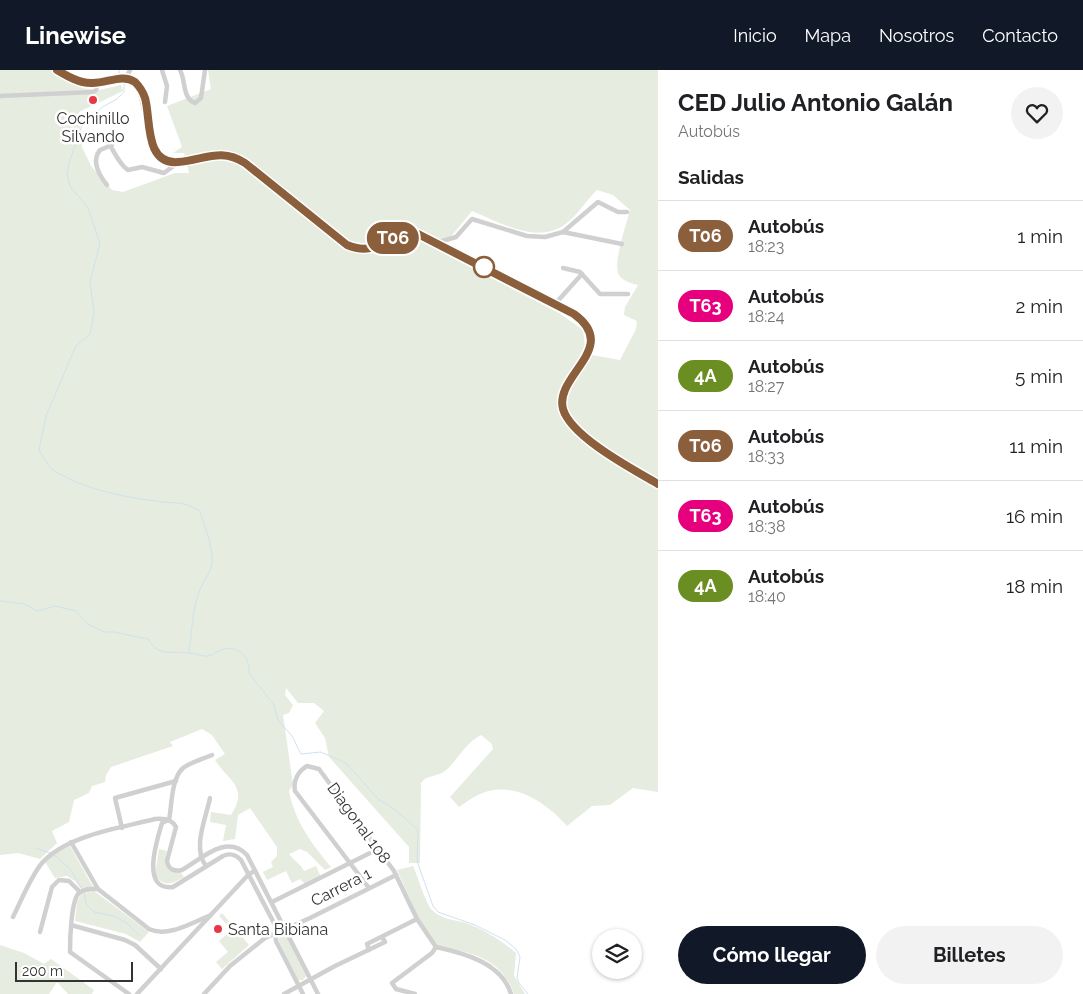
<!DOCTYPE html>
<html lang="es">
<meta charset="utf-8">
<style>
:root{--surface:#fff;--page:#f2f2f2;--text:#202124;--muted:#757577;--line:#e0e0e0;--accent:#111827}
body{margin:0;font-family:Raleway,sans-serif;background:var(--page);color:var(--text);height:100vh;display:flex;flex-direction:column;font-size:19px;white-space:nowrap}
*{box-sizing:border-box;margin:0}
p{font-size:16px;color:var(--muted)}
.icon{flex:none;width:28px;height:28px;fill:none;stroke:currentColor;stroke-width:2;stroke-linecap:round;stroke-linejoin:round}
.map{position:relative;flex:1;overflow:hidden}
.sheet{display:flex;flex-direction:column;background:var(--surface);width:425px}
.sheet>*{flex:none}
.badge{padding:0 10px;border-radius:16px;font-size:18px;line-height:32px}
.tools{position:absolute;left:592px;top:859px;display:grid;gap:10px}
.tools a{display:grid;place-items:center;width:50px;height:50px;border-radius:50%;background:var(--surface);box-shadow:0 1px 4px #0004;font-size:25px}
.scale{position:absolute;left:15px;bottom:12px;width:118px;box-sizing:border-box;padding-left:5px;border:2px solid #333;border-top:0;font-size:14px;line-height:18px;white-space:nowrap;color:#333;-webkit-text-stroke:4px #fff;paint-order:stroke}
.map>.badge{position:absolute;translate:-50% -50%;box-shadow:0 0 0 2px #fff}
h2{padding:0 20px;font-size:19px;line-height:45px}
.round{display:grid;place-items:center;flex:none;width:52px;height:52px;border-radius:26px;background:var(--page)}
.head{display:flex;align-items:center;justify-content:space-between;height:85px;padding:0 20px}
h1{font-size:24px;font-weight:700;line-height:38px}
.primary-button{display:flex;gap:10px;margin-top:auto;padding:10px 20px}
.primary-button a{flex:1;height:58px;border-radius:30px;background:var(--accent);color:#fff;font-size:20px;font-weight:700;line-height:58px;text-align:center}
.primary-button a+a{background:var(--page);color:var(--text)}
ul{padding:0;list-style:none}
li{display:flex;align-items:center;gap:15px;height:70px;padding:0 20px;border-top:1px solid var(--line)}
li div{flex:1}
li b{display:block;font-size:19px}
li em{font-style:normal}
li .badge{min-width:55px;font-weight:700;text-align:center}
header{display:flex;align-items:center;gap:30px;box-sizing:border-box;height:70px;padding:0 25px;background:var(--accent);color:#fff}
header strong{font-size:24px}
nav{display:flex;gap:28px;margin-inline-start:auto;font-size:18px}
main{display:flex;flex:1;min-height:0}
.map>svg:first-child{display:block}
.green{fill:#e6ecdf;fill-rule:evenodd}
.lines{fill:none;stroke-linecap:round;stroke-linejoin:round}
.stream{stroke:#cfe2ee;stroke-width:1}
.street{stroke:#d0d0d0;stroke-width:4.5}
.primary{stroke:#ababab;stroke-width:8}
.line-casing{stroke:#fff;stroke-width:11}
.line{stroke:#8b5e3c;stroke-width:8}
.poi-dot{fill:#e63946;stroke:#fff;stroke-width:2}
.stop-dot{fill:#fff;stroke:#8b5e3c;stroke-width:2.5}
.labels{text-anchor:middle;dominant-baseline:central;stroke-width:5;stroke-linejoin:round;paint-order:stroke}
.poi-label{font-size:16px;fill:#333;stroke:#fff}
.street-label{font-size:16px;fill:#333;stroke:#fff}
</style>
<header>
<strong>Linewise</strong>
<nav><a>Inicio</a><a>Mapa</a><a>Nosotros</a><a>Contacto</a></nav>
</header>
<main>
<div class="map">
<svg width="658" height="924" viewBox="0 0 658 924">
<rect width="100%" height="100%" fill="#fff"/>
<g class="green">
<path d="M0,0H51L67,12L82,18L99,20L121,15L123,21L79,42L82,77L91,96L112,120L123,122L175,103H189L184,83H173L182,77L167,36L211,19L208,0H658V722L633,718L610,735L592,736L567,756C545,731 510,708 476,726C470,729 465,733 459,737L450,727L493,679L492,674L481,665C465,673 458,690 445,701C437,707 426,705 421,713L420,793H409V777L329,687L325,668L315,653L324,641L314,633H298L286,618L285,625L293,635L289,643L283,645L293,715L289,721C295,752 312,774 331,797L325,800L307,782L300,779L289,784C294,791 301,794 304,801L316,796L321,807L305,814L300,809L292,813L286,801L267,810L263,802L273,797L271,792L277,786V777L250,738L238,745L235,769L223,771L226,755L210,752L211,742L231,745C249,716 229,712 215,690L225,684L212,665L202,659L170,672L173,676L111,697L106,705L105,712L92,716L89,723L74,730L69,752L52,761L57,773L40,789L18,783L0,785ZM597,120L613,125L630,140C626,156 614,189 618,203C621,211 631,213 638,215L625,237L624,245L637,251L636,259L620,290L586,284L583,260L559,243L439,181L472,141C501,153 541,177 569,151C580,142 587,129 597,120Z"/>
<polygon points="70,776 93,817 80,818 75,811 67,806 55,808 45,792 57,782"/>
<path d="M159,779L167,781C164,793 166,804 180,802L184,807C172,814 163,818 155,804Z"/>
<path d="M413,796C418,807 424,829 431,839C441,850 453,849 466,853C484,859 502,871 516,883L514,906L525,924H514C501,886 469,883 436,875L418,847L397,800Z"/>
<polygon points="94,821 149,862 140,872 126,864 75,851 77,832 81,824"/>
<polygon points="222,843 249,875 222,899 216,892 228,882 219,871 232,860 219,846"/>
<polygon points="284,864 286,865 306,906 303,910 298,910 278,869 281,865"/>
<polygon points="0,875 24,883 44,894 51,889 94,920 92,924 68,924 57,912 49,924 0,924"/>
</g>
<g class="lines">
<g class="stream">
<polyline points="119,0 119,5"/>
<path d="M124,13V22L117,29L104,36L83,52L69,93L67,105L70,116L88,138L100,173L90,212L94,242L90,264L76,276L46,346L39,380C43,386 47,395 52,399C79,418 123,427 155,431C175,434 181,430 200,441C204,456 211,471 212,486C214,500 203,510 199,522C192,541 192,562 189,582"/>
<path d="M0,531L25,534L37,541L55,536L76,541L89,555L105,562H114L148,569C159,588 171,580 189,583C196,583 202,587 208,586C213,585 215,582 219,581C236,573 250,585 249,603L274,635L278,650L292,666L301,684L321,682L346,693L378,729L394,739L418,760L417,791L433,836L438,842L475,855L505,870L516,879L520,887L517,908L519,913L528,924"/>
<polyline points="36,778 50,783"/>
<polyline points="53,784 71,800 82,819"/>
<polyline points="84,822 86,834 94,842 114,846 128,854 140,866"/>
</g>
<g class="street">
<polyline points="162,0 167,16 165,32"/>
<path d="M180,0C186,11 182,28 195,33L201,28L205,0"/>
<polyline points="126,8 130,0"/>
<polyline points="0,26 93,22 96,20 98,13"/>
<path d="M92,65L103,64C111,74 118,94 128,100L142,97L164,103L179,92"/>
<path d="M107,115C99,105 91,91 100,80L112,75"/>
<polyline points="563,162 622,174"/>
<polyline points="436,173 456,167 472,149 527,166 545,167 563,162 598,132 618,142 627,142"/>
<polyline points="563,198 580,202 600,224 628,224"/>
<polyline points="555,234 582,204"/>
<path d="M168,750L162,753C157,770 140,821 173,817L223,786C230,783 235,784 241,790L275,855L276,871L303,924"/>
<path d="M169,750C172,735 171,709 183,698C191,692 203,689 212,685"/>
<polyline points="122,758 115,728 176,711"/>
<path d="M71,772L98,819L149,859C168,868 193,852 211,845"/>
<path d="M206,796C192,778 206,748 210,728"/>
<path d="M369,818L295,721C293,711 298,701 307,696L319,699L394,801L417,849L436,877"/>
<path d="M98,819C92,819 85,818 79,823C71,830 70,870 70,882L129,924"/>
<polyline points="272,832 378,779"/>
<path d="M13,847C21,831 31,806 42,793C67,765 120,758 155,749C163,748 172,749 176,757L167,791C168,799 174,802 182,800C201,789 227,763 247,785L318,924"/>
<polyline points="71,855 125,870 135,875 161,899"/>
<polyline points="40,862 52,817 59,810 69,811 80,822"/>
<path d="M436,877C464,883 502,893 511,924"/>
<polyline points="369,880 367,874 417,849"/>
<polyline points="137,924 249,804 255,801"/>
<polyline points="204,924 230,896 265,868 310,848 396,805"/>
<polyline points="284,924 335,896 385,872 382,867"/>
<polyline points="415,924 396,919 392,913 432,883 436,877"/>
</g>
<path class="primary" d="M57,0C67,6 79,13 91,13C106,14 122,3 135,12C155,33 139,96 178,92C204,90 221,77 245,93L347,175C381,189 389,158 418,164L575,244C621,278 554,304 563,339C570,367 634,400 658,414"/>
</g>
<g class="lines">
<defs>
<path id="line" d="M57,0C67,6 79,13 91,13C106,14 122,3 135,12C140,17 143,22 145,28C151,48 144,95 178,92C204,90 221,77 245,93L347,175C381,189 389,158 418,164L574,244C621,278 554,305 563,339C571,367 634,400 658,414"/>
</defs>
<use href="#line" class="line-casing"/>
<use href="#line" class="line"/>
</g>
<g class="poi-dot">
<circle cx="93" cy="30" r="5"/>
<circle cx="218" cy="859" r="5"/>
</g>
<circle class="stop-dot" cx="484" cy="197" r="10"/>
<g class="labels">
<g class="poi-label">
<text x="93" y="48">Cochinillo<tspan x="93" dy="18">Silvando</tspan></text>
<text x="228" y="859" text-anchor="start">Santa Bibiana</text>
</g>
<g class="street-label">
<text transform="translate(359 753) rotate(54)">Diagonal 108</text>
<text transform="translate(341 817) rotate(-27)">Carrera 1</text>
</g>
</g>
</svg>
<div class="tools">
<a><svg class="icon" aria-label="layers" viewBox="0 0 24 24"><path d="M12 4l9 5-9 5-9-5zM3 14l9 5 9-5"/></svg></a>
</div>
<div class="scale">200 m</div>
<b class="badge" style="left:393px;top:168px;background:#8b5e3c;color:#fff">T06</b>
</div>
<section class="sheet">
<div class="head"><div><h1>CED Julio Antonio Galán</h1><p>Autobús</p></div><a class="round"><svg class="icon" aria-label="heart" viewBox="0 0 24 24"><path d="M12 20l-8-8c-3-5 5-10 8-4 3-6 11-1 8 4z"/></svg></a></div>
<h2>Salidas</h2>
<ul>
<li><span class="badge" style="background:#8b5e3c;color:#fff">T06</span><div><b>Autobús</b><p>18:23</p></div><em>1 min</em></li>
<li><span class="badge" style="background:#e6007e;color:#fff">T63</span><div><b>Autobús</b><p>18:24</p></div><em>2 min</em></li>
<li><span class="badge" style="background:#6b8e23;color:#fff">4A</span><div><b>Autobús</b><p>18:27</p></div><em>5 min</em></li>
<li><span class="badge" style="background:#8b5e3c;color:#fff">T06</span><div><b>Autobús</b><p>18:33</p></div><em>11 min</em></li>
<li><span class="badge" style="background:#e6007e;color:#fff">T63</span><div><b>Autobús</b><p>18:38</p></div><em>16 min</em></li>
<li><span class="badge" style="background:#6b8e23;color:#fff">4A</span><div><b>Autobús</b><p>18:40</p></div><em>18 min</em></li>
</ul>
<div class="primary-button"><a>Cómo llegar</a><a>Billetes</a></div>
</section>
</main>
